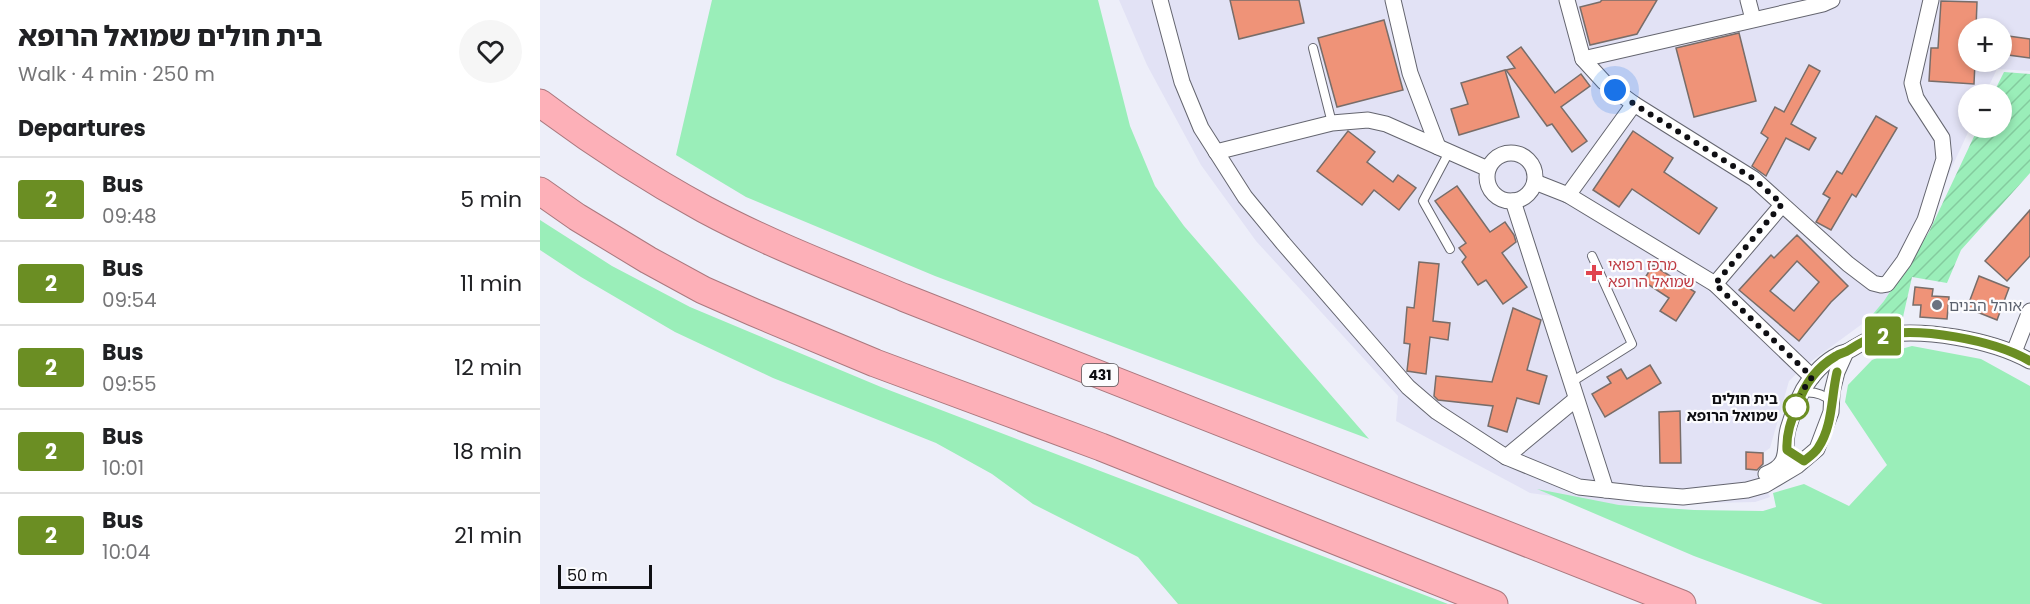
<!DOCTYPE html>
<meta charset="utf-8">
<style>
:root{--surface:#fff;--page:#f6f6f6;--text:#202124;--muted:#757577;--line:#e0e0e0}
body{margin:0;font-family:Poppins,"Noto Sans Hebrew",sans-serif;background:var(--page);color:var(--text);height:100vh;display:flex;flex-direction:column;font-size:22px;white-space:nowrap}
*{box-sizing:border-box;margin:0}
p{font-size:20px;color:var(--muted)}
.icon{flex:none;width:33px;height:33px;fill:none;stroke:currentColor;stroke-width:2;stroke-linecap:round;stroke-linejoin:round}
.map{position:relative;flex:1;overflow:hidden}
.drawer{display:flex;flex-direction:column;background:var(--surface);width:540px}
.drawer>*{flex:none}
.badge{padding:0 12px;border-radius:4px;font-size:21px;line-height:39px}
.tools{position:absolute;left:1418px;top:18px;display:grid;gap:12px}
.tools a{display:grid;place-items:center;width:54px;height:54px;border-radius:50%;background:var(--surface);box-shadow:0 3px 9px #0003;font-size:30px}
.scale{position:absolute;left:18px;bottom:15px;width:94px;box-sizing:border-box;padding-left:6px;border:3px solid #0f0f13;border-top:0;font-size:16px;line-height:21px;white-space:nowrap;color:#0f0f13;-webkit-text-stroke:4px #fcfcfe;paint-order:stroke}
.you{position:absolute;width:30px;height:30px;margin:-15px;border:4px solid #fff;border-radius:50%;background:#1a73e8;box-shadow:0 0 0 9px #1a73e833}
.map>.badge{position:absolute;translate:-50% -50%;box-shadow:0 0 0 3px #fff}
h2{padding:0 18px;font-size:22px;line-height:54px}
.round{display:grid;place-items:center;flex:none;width:63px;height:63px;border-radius:32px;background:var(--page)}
.summary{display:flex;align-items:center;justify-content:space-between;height:102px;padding:0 18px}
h1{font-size:28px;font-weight:800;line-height:45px}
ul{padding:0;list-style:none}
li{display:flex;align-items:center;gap:18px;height:84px;padding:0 18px;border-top:2px solid var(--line)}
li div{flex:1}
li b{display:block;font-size:22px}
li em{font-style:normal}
li .badge{min-width:66px;font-weight:700;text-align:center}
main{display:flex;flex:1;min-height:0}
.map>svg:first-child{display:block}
.built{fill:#e2e2f5;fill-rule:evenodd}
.grass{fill:#9aeeb9}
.garden{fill:url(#garden-furrows)}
.building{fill:#ef9378;stroke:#786d69;stroke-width:1.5;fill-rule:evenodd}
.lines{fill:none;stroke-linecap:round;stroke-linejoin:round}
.service-casing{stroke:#64656f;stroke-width:10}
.minor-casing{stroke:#64656f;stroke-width:17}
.motorway-casing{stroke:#aa787e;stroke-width:29}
.service{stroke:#fff;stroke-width:8}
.minor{stroke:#fff;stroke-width:15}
.motorway{stroke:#fdb0b8;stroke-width:27}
.line-casing{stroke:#fff;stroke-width:14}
.line{stroke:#6b8e23;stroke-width:9}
.walk{stroke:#0f0f13;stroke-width:6;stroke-dasharray:0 10.8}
.health-dot{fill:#e0444e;stroke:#fcfcfe;stroke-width:2}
.worship-dot{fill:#6b7280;stroke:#fcfcfe;stroke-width:2}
.stop-dot{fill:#fff;stroke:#6b8e23;stroke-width:3}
.labels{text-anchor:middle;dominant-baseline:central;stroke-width:4.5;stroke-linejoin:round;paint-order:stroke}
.shield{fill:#fcfcfe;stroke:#56565a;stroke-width:1.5}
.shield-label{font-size:14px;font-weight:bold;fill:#0f0f13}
.health-label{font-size:15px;fill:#be3a42;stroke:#fcfcfe;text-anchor:start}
.worship-label{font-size:15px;fill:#5b616d;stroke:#fcfcfe;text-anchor:start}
.stop-label{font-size:15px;font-weight:bold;fill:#0f0f13;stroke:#fcfcfe;text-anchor:end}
</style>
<main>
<section class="drawer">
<div class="summary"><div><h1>בית חולים שמואל הרופא</h1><p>Walk · 4 min · 250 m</p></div><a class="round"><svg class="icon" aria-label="heart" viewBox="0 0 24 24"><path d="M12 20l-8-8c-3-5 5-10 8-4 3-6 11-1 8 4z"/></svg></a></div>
<h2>Departures</h2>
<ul>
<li><span class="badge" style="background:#6b8e23;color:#fff">2</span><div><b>Bus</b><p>09:48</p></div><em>5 min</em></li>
<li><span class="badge" style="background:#6b8e23;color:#fff">2</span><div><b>Bus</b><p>09:54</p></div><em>11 min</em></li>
<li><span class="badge" style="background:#6b8e23;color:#fff">2</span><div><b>Bus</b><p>09:55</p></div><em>12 min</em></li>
<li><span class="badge" style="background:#6b8e23;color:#fff">2</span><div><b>Bus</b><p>10:01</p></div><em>18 min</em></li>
<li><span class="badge" style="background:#6b8e23;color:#fff">2</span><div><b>Bus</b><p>10:04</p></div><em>21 min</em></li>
</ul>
</section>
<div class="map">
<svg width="1490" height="604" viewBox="0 0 1490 604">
<defs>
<pattern id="garden-furrows" width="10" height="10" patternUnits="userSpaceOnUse" patternTransform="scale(1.5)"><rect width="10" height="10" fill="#9aeeb9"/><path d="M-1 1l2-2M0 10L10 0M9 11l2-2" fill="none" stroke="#84cb9e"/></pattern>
</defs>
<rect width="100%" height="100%" fill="#edeef9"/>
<path class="built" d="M579,0H1490V71L1457,69L1445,94H1428V128H1430L1348,305L1262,368L1249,381L1230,448L1223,453V464L1218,470L1230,497L1215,502L1079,505L990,493L856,421L858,396L716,241L661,165L607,65ZM1428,28H1461V62H1428Z"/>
<g class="grass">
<polygon points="172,0 558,0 590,126 615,186 644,226 829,439 395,276 206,197 136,155"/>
<polygon points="0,220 72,266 150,307 341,387 908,604 638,604 598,557 493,504 452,474 396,443 233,378 135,332 41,277 0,250"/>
<polygon points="1372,346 1441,359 1490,386 1490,604 1283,604 1154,556 997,489 1079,505 1154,510 1223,511 1236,507 1233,493 1264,484 1309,506 1347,465 1305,402 1308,385 1332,360 1354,351"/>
</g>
<polygon class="garden" points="1464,72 1490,74 1490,173 1421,250 1407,283 1372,277 1363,317 1322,327 1344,301 1389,232 1438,128 1461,128 1461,94 1453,94"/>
<g class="building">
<polygon points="690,0 759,0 764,23 699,39"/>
<polygon points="1062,0 1117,0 1097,34 1050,45 1040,7 1060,2"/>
<polygon points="1401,1 1437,2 1436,28 1428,28 1428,62 1435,62 1434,84 1389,81 1391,48 1398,48"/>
<polygon points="844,20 863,90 797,107 778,38"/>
<polygon points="1199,33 1216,101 1154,117 1136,48"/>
<polygon points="1461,35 1490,39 1490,58 1461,54"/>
<polygon points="981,47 1015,93 1041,74 1050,86 1021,107 1047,141 1032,152 1012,124 1007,126 966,70 975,68 967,57"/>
<polygon points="1269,65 1280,71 1251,124 1276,138 1269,150 1246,138 1226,176 1212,166 1228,138 1221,133 1235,107 1244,112"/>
<polygon points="965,70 979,117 919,135 911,109 928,104 921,83"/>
<polygon points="1336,116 1357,128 1316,197 1312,194 1291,230 1276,222 1290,198 1283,194 1297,171 1302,174"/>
<polygon points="808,131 835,152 827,162 853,182 858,175 876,188 859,210 834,190 822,205 777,171"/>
<polygon points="1093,131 1133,158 1124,172 1177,208 1159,234 1092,189 1079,207 1053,190"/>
<polygon points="917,186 950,232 965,222 974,235 976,242 962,253 987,287 963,304 946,280 938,285 922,262 926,257 919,248 926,243 895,201"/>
<polygon points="1490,210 1490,256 1467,281 1445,261"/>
<path d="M1257,235L1308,286L1291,302L1259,341L1199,290L1231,255L1234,258ZM1257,261L1279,282L1254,311L1230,291Z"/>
<polygon points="879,262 899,264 893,321 910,323 908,340 890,337 886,374 867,371 870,344 864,343 867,307 874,308"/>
<polygon points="1113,265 1155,292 1136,321 1120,311 1129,298 1103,281"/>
<polygon points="1439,276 1469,288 1457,320 1427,308"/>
<polygon points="1375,287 1393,289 1392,296 1409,297 1407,319 1380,317 1381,305 1373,305"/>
<polygon points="973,308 1001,320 987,370 1007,376 999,404 977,398 967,432 948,426 953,406 898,400 894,396 896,376 952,382"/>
<polygon points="1110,365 1121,383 1065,417 1052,394 1071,383 1067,377 1081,369 1087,379"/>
<polygon points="1140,411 1141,463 1120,463 1119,412"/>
<polygon points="1206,452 1223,453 1223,464 1217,470 1206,469"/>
</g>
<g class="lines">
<defs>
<g id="service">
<polyline points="773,48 792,123"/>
<polyline points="909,152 883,201 910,249"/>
<polyline points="1030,383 1092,344 1052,256"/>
<path d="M1261,393C1273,391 1282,393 1291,401"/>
</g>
<g id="minor">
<polyline points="620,0 642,82 661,128 705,197 743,243 868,387 897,412 966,457 1039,487 1102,494 1143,497 1207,490 1225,485 1257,466 1277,449 1291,412 1292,392 1297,372 1306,352"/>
<polyline points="853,0 870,73 898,147"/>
<polyline points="1027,0 1043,59 1064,82 1094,104 1214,179 1308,264 1333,283 1341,285 1347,284 1364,261 1385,220 1404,159 1402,138 1376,98 1372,83 1391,0"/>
<polyline points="1208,0 1213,19"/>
<polyline points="1043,59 1283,4 1292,0"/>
<polyline points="676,152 792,123 828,120 846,124 948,169"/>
<circle cx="971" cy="177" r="24"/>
<polyline points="995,182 1028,195 1175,284 1272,377"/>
<polyline points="1028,195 1094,104"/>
<polyline points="973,201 1066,490"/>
<polyline points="1175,284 1242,205"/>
<polyline points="1474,352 1490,311"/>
<polyline points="966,457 1036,399"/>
<path d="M1226,474C1252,464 1243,449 1248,429C1252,416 1257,401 1263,390C1271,377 1283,362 1298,355C1300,353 1304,353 1306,352C1318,346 1326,339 1339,336C1381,327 1453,340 1490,361"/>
</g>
<g id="motorway">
<path d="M0,103C52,142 107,178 164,209C229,244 298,270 365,298L1142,604"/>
<polyline points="0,191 37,217 108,260 163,290 213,312 335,363 561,447 954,604"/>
</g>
</defs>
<use href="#service" class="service-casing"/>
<use href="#minor" class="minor-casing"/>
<use href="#motorway" class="motorway-casing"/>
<use href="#service" class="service"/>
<use href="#minor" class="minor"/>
<use href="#motorway" class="motorway"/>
</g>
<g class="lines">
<defs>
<path id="line" d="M1297,372C1291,397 1293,426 1278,448C1275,453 1269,457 1264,461L1247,450C1246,434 1251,421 1257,406C1264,385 1277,367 1296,356C1300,353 1305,353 1309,350C1318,344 1326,339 1337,336C1378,326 1454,340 1490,361"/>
</defs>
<use href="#line" class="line-casing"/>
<use href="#line" class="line"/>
<polyline class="walk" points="1075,90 1094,104 1214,179 1242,204 1175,284 1272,377 1261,393 1256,407"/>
</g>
<path class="health-dot" d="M1051 264h6v6h6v6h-6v6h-6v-6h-6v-6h6z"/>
<circle class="worship-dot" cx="1397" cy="305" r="6"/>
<circle class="stop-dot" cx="1256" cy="407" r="12"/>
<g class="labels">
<rect class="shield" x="542" y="364" width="36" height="22" rx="4.5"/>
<g class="shield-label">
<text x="560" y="375">431</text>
</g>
<g class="health-label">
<text x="1068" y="264">מרכז רפואי<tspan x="1068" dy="17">שמואל הרופא</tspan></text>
</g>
<g class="worship-label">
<text x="1409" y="305">אוהל הבנים</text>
</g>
<g class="stop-label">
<text x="1238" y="398">בית חולים<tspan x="1238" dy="17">שמואל הרופא</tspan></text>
</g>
</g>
</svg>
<div class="tools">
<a>+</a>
<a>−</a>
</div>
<div class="scale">50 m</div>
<div class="you" style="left:1075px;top:90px"></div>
<b class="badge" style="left:1343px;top:336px;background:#6b8e23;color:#fff">2</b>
</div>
</main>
